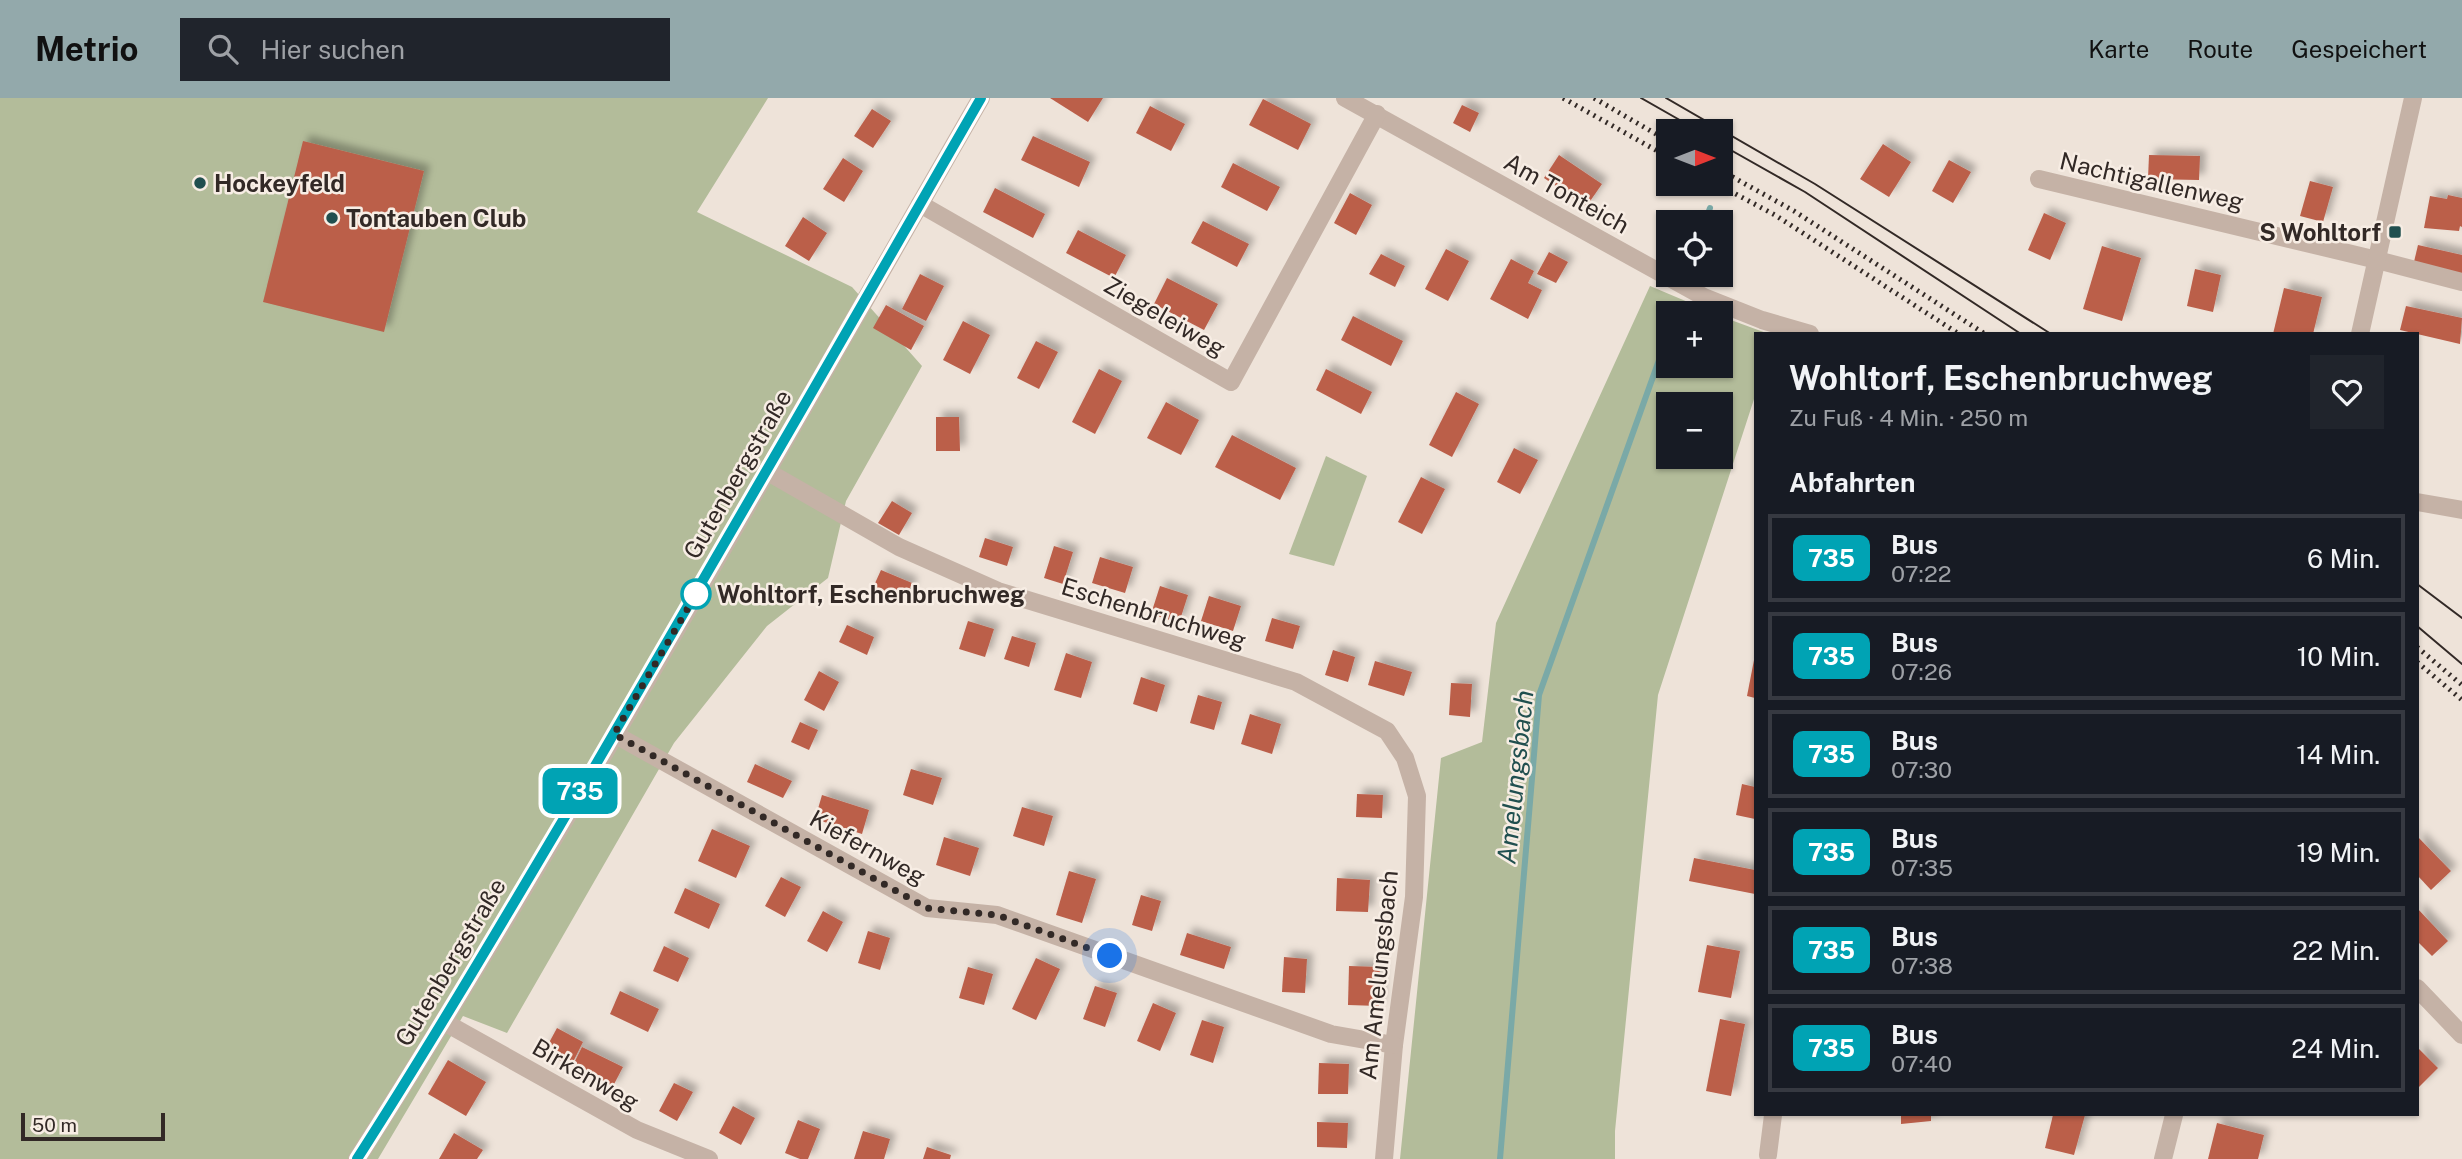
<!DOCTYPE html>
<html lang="de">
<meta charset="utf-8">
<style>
:root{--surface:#171b24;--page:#20242c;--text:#f1f3f6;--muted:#9ea1a6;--line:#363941;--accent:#93a9ab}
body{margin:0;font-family:"Public Sans",sans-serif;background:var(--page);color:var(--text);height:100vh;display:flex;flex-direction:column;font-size:26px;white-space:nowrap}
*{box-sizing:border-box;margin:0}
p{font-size:23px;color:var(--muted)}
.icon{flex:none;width:38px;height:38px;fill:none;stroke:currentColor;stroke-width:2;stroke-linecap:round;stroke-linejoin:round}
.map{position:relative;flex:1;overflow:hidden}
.drawer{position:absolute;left:1754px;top:234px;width:665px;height:784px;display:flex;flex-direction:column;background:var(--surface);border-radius:0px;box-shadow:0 2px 5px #0004}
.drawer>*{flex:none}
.badge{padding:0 14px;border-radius:10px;font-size:24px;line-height:46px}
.needle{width:46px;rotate:90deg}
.buttons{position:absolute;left:1656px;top:21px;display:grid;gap:14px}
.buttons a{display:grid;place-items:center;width:77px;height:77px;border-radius:0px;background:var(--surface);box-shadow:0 2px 5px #0004;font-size:35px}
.scale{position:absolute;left:21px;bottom:18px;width:144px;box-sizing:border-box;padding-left:7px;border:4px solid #322926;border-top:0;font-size:19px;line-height:24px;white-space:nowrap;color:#322926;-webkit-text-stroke:5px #f7ede4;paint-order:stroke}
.you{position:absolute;width:35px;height:35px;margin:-18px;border:5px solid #fff;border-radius:50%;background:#1a73e8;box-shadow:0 0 0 10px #1a73e833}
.map>.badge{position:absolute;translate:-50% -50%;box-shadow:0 0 0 4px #fff}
h2{padding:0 35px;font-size:26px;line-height:63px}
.round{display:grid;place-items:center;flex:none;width:74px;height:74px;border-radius:0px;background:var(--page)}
.overview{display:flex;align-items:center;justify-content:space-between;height:119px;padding:0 35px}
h1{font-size:33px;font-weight:700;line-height:52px}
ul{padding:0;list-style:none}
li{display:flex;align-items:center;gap:21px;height:88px;margin:0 14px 10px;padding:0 21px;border:4px solid var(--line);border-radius:0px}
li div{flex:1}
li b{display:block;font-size:26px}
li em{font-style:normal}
li .badge{min-width:77px;font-weight:700;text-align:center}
header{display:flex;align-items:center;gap:42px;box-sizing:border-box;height:98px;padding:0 35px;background:var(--accent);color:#111}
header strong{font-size:33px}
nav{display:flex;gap:38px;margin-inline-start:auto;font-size:24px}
.search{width:490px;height:63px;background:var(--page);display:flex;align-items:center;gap:18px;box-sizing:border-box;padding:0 24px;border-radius:0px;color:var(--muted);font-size:26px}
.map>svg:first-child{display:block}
.green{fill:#b3bc9a;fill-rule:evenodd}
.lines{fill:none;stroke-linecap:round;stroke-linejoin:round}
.stream{stroke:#7aa9a7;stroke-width:6}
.building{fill:#bb5e4a;filter:url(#shadow)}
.minor{stroke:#c5b2a6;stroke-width:18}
.tertiary{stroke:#c5b2a6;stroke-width:18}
.tram{stroke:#322926;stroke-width:2}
.rail{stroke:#322926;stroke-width:5;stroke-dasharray:2 5;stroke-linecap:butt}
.line-casing{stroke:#fff;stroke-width:16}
.line{stroke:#00a3b4;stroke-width:10}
.walk{stroke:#322926;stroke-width:7;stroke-dasharray:0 12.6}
.poi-dot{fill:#204f4f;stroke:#f7ede4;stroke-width:2.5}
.stop-dot{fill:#fff;stroke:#00a3b4;stroke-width:3.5}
.labels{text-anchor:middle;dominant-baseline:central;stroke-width:5;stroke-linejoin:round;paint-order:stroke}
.street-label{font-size:24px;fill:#322926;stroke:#f7ede4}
.poi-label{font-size:24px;font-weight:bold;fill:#322926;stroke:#f7ede4;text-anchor:start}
.stop-label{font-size:24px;font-weight:bold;fill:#322926;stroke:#f7ede4;text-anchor:start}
.water-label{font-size:26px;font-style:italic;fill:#204f4f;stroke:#f7ede4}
</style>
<header>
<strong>Metrio</strong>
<div class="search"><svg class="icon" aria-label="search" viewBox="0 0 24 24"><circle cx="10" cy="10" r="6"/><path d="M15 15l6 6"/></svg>Hier suchen</div>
<nav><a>Karte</a><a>Route</a><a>Gespeichert</a></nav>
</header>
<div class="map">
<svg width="2462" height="1061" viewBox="0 0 2462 1061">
<defs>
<filter id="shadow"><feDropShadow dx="6" dy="-6" stdDeviation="3.5" flood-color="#0004"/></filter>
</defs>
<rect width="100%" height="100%" fill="#eee3d9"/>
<g class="green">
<polygon points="0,0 768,0 697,114 852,189 922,268 846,403 828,480 767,528 674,645 507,935 463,918 378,1061 0,1061"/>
<path d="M1650,188L1714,215H1668V268H1720V218L1769,236H1755V298L1658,597L1615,1033V1061H1400L1441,660L1482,644L1496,525ZM1668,306H1720V359H1668Z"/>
<polygon points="1326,358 1367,378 1334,468 1289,456"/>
</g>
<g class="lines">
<g class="stream">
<polyline points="1705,124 1710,110"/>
<polyline points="1676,215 1676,213"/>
<polyline points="1500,1061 1539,597 1668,237"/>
</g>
</g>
<g class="building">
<polygon points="1050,0 1103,0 1088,24"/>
<polygon points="1263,1 1311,26 1298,52 1249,27"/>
<polygon points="1462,7 1479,15 1470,34 1453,25"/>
<polygon points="1150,8 1185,26 1171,53 1136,35"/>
<polygon points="872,11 891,23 873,50 854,38"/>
<polygon points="1033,38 1090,64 1079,89 1021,62"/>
<polygon points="303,43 424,73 384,234 263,204"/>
<polygon points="1883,46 1911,64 1889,99 1860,81"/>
<polygon points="1559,57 1602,86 1586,109 1544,80"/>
<polygon points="2149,57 2200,58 2199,82 2148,81"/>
<polygon points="843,60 863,73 844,104 823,91"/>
<polygon points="1949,62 1971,74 1953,105 1932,93"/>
<polygon points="1233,65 1280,89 1267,113 1221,89"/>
<polygon points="2310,83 2333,89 2323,124 2300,118"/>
<polygon points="995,90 1045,116 1033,140 983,114"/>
<polygon points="1350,95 1372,107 1356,137 1334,125"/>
<polygon points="2448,97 2462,100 2462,129 2460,128 2459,133 2424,130 2430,98 2447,101"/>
<polygon points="2044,115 2066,125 2050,162 2028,152"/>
<polygon points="803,119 827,135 809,163 785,148"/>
<polygon points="1203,123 1249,146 1237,169 1191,145"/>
<polygon points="1078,132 1126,157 1114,180 1066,155"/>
<polygon points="2418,147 2462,157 2462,179 2413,168"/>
<polygon points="2102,148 2141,160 2122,223 2083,211"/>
<polygon points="1446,151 1469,163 1448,203 1425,191"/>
<polygon points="1549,154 1568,164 1556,185 1537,176"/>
<polygon points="1381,156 1405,168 1395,189 1369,176"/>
<polygon points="1511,161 1534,173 1528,185 1542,192 1528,221 1490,201"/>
<polygon points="2195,171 2221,177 2213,214 2187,208"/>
<polygon points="920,176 944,188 926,223 902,211"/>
<polygon points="1167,180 1218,206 1204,232 1154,206"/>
<polygon points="2284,190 2322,199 2313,236 2273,236"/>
<polygon points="886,207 924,228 911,252 873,230"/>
<polygon points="2406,208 2462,220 2460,246 2400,232"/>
<polygon points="1353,218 1403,243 1391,268 1341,242"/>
<polygon points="963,223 990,237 970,276 943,262"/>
<polygon points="1036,243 1058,254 1039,291 1017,280"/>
<polygon points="1099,271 1122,283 1095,336 1072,324"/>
<polygon points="1326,271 1372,294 1361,316 1316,292"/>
<polygon points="1456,294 1479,306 1452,359 1429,347"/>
<polygon points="1166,304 1199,322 1181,357 1147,340"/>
<polygon points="936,319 959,319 960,353 936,353"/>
<polygon points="1232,337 1296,370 1280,402 1215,369"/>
<polygon points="1514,350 1538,362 1520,396 1497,384"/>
<polygon points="1421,379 1445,391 1422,436 1398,424"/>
<polygon points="892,403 912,415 899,437 878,425"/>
<polygon points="985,440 1013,449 1007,468 979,459"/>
<polygon points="1054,448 1073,454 1063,486 1044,480"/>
<polygon points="1100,459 1133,469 1125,495 1092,485"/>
<polygon points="881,472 912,485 902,507 871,494"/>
<polygon points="1160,488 1188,497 1179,525 1151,516"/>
<polygon points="1209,498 1241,508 1233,533 1201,523"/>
<polygon points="1272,520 1300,528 1293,551 1265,543"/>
<polygon points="968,523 994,531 985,559 959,551"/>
<polygon points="847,527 874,539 867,557 839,544"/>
<polygon points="1012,538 1036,545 1029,569 1004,561"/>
<polygon points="1333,552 1355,559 1348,584 1325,577"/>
<polygon points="1066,555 1092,564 1081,600 1054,592"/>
<polygon points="1754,562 1755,562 1755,600 1747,598"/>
<polygon points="1375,563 1412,574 1404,598 1368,587"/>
<polygon points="819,573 839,584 824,613 804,602"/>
<polygon points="1141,579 1165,587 1157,614 1133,606"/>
<polygon points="1451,585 1472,586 1470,619 1449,617"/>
<polygon points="1198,597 1222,604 1214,632 1190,625"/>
<polygon points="1250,616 1281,626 1272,656 1241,646"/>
<polygon points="800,624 818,632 809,652 791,644"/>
<polygon points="755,666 792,683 783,700 747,684"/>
<polygon points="911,671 942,680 933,707 903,697"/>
<polygon points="1742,686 1755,689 1755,721 1736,717"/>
<polygon points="1357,696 1383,697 1382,720 1356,719"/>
<polygon points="822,697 869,712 862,736 815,721"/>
<polygon points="1022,709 1053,718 1044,748 1013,738"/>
<polygon points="712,731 750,748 736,780 698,763"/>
<polygon points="2417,738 2451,773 2431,792 2417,777"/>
<polygon points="944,739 979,750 970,778 936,767"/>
<polygon points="1694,760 1755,772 1755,796 1689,783"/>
<polygon points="1069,773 1096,781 1082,825 1056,817"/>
<polygon points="781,779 801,789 785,819 765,808"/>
<polygon points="1337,780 1370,782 1368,814 1336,813"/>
<polygon points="685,790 720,806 709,831 674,815"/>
<polygon points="1141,797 1161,803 1152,833 1132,827"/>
<polygon points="2417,810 2448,843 2432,858 2417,843"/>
<polygon points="823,813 843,824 827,854 807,843"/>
<polygon points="868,833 890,840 880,872 858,865"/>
<polygon points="1187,835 1231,849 1224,871 1180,857"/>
<polygon points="1707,847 1740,853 1731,900 1698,894"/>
<polygon points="664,848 689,860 678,884 653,873"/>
<polygon points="1284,859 1307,861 1305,895 1282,894"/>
<polygon points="1036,860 1060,871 1036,922 1012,911"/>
<polygon points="1349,868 1380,869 1379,908 1348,907"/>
<polygon points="968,869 993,876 984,907 959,900"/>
<polygon points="1095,888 1117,895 1105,929 1083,921"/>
<polygon points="620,893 659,911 648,934 610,916"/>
<polygon points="1153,905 1176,915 1160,953 1137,943"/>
<polygon points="1720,921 1745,926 1731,998 1706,993"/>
<polygon points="1202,922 1224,929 1213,965 1190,957"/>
<polygon points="557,930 583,944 571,968 544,954"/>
<polygon points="582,949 623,969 612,990 572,969"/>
<polygon points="2417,949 2438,970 2417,991"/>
<polygon points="448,962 486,984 466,1018 428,996"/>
<polygon points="1319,965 1349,966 1348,996 1318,996"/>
<polygon points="674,985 693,994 677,1023 659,1013"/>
<polygon points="733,1008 755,1020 741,1047 719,1035"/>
<polygon points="1901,1017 1931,1017 1931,1023 1901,1026"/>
<polygon points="2053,1017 2085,1017 2074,1057 2045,1050"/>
<polygon points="798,1022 820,1031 808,1061 800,1061 785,1055"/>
<polygon points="1317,1024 1348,1025 1347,1050 1317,1049"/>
<polygon points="2217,1025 2264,1037 2258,1061 2208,1061"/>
<polygon points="863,1033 890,1041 884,1061 854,1061"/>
<polygon points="454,1035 483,1052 477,1061 439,1061"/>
<polygon points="927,1049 951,1057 950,1061 923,1061"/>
</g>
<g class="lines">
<g class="minor">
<polyline points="1345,0 1704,199 1762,222 1810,236"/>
<polyline points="2039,81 2377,162 2462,184"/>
<polyline points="920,106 1231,284 1377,16"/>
<polyline points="768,374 899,449 998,493 1296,584 1387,633 1405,660 1417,698 1414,799 1394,947 1384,1061"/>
<polyline points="2417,404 2462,412"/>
<polyline points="614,636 927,810 997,817 1331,936 1394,947"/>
<polyline points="2417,890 2462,937"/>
<polyline points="444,924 637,1032 709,1061"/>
<polyline points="1768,1057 1773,1017"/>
<path d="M357,1061C578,715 776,355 981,0"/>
</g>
<g class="tertiary">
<polyline points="2360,236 2413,0"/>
<polyline points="2163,1061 2174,1017"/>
</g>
<g class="tram">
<polyline points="1641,0 1699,33"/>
<polyline points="1666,0 1815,86 2051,236"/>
<polyline points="1720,46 1805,94 2021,236"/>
<polyline points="2417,486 2462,520"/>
<polyline points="2417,528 2462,566"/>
</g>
<g class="rail">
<polyline points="1563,0 1668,59"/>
<polyline points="1594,0 1668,43"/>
<polyline points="1720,72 1794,113 1985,236"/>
<polyline points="1717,86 1775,117 1959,236"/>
<polyline points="2417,549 2462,587"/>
<polyline points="2417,564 2462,602"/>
</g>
</g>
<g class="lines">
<defs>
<path id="line" d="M357,1061C437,936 512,808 588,680C721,454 850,227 981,0"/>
</defs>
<use href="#line" class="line-casing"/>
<use href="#line" class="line"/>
<polyline class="walk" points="696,496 698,493 614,636 927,810 997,817 1110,858"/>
</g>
<g class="poi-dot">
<circle cx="200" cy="85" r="7"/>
<circle cx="332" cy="120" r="7"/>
<rect x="2388" y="127" width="14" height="14" rx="3.5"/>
</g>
<circle class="stop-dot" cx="696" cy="496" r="14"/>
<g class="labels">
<g class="street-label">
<text transform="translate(2152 83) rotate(13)">Nachtigallenweg</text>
<text transform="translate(1567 95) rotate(29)">Am Tonteich</text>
<text transform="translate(1165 218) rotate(30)">Ziegeleiweg</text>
<text transform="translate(737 376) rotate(-60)">Gutenbergstraße</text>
<text transform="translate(1154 515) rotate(17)">Eschenbruchweg</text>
<text transform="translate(868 749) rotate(29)">Kiefernweg</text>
<text transform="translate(450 864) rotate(-59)">Gutenbergstraße</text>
<text transform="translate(1378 877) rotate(-84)">Am Amelungsbach</text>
<text transform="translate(586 976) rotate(30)">Birkenweg</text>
</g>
<g class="poi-label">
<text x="214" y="85">Hockeyfeld</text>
<text x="346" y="120">Tontauben Club</text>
<text x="2381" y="134" text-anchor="end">S Wohltorf</text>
</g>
<g class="stop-label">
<text x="717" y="496">Wohltorf, Eschenbruchweg</text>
</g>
<g class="water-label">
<text transform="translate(1515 679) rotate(-84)">Amelungsbach</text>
</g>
</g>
</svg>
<div class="buttons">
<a><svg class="needle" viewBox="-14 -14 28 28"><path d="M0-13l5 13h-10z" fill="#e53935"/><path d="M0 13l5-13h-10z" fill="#9ea1a6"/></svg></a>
<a><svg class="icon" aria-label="locate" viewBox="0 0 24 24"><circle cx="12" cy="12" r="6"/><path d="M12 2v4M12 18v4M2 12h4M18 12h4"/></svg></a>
<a>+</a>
<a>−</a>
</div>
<div class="scale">50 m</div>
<div class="you" style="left:1110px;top:858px"></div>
<b class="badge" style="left:580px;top:693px;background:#00a3b4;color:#fff">735</b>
<section class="drawer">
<div class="overview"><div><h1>Wohltorf, Eschenbruchweg</h1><p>Zu Fuß · 4 Min. · 250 m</p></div><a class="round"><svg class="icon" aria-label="heart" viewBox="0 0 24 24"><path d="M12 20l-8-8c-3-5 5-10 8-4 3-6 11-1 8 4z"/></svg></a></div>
<h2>Abfahrten</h2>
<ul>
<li><span class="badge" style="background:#00a3b4;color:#fff">735</span><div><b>Bus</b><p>07:22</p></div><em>6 Min.</em></li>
<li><span class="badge" style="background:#00a3b4;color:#fff">735</span><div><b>Bus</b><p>07:26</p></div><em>10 Min.</em></li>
<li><span class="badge" style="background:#00a3b4;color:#fff">735</span><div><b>Bus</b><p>07:30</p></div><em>14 Min.</em></li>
<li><span class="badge" style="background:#00a3b4;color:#fff">735</span><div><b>Bus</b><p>07:35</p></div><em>19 Min.</em></li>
<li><span class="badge" style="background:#00a3b4;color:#fff">735</span><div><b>Bus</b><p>07:38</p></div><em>22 Min.</em></li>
<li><span class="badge" style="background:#00a3b4;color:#fff">735</span><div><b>Bus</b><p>07:40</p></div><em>24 Min.</em></li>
</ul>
</section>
</div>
